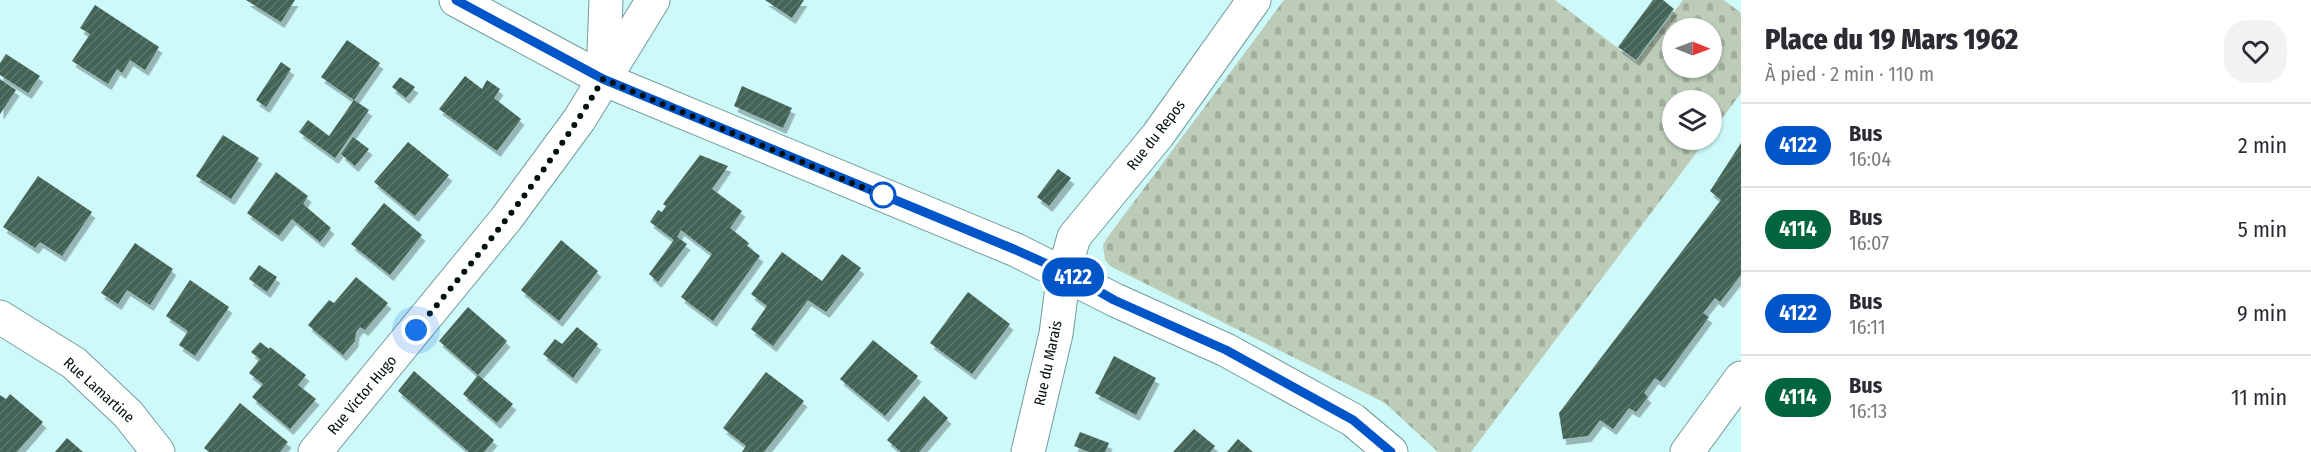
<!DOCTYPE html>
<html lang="fr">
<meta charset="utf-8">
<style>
:root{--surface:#fff;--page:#f2f2f3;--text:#2b2b33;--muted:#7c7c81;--line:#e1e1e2}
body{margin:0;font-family:"Fira Sans Condensed",sans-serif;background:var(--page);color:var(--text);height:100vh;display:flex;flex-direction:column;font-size:22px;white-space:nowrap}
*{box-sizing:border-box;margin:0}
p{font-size:20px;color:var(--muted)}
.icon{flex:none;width:33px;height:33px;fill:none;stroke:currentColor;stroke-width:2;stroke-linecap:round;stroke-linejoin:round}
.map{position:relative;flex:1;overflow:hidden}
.details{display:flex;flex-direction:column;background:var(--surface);width:570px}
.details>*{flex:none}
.badge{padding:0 12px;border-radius:20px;font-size:21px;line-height:39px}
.needle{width:39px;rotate:91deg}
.tools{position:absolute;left:1662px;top:18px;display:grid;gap:12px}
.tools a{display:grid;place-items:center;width:60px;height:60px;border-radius:50%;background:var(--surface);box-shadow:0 2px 4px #0004;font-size:30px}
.you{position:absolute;width:30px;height:30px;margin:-15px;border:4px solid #fff;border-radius:50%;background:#1a73e8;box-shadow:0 0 0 9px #1a73e833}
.map>.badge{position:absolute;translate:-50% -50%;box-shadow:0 0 0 3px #fff}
.round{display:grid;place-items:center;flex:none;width:63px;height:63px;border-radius:24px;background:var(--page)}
.head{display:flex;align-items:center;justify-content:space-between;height:102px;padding:0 24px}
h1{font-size:28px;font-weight:800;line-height:45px}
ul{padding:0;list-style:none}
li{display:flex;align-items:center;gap:18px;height:84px;padding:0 24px;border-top:2px solid var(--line)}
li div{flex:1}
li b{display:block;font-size:22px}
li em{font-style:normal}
li .badge{min-width:66px;font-weight:700;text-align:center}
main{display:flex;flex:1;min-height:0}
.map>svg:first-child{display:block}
.cemetery{fill:url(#cemetery-stones);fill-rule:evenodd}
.building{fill:url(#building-hatch);filter:url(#shadow)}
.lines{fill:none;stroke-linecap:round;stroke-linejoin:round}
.minor-casing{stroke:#739c9c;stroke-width:35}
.minor{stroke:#fff;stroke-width:33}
.line-casing{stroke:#fff;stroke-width:14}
.line{stroke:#0055c8;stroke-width:9}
.walk{stroke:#020f0f;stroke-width:6;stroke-dasharray:0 10.8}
.stop-dot{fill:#fff;stroke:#0055c8;stroke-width:3}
.labels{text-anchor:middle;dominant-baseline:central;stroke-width:6;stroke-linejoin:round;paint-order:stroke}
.street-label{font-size:15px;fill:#020f0f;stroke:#fff}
</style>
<main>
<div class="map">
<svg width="1741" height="452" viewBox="0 0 1741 452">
<defs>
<pattern id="cemetery-stones" width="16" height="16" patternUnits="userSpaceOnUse" patternTransform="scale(1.5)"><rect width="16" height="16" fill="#bdccb8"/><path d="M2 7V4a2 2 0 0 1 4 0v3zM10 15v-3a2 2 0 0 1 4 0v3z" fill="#a1ae9d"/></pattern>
<pattern id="building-hatch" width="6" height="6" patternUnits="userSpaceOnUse" patternTransform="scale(1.5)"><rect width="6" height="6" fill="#426355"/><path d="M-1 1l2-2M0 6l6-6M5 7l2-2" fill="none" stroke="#5e786e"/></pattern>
<filter id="shadow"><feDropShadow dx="3.5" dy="6" stdDeviation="0" flood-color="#0004"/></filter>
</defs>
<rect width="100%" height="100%" fill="#cef9f9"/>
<path class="cemetery" d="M1284,0H1555L1636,62L1683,0H1724L1741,13V93L1712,132V100H1672V140H1706L1471,452H1438L1385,403L1110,266L1105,260L1103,245L1107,238ZM1672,28H1712V68H1672Z"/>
<g class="building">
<polygon points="246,0 295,0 281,22"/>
<polygon points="765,0 804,0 792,18"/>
<polygon points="1653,0 1663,0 1674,9 1636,60 1618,47"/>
<polygon points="95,5 159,47 145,70 130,60 122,73 117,69 108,84 72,61 90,34 80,28"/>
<polygon points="347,40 380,63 354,100 321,77"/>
<polygon points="6,54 40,76 28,93 0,75 0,63"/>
<polygon points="281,62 291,69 266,107 256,100"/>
<polygon points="465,76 482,89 487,80 500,89 494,98 521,119 497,151 439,109"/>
<polygon points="400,77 415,87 406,98 392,87"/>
<polygon points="0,79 16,90 0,114"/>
<polygon points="742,86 792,108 783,128 734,106"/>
<polygon points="354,100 369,110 335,158 299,132 308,120 329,136"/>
<polygon points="223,135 259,158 231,199 196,176"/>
<polygon points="353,137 369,149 355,166 341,154"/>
<polygon points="408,142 449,175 415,216 374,182"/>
<polygon points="1741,143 1741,275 1720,302 1715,298 1703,313 1709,317 1661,382 1655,378 1644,393 1648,397 1636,412 1629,408 1613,429 1600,420 1588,436 1563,439 1559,413 1721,200 1710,191"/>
<polygon points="700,155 728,166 712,189 742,211 730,228 749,243 747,246 760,256 713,321 681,297 712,254 681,230 677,237 687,244 658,282 649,274 674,240 650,222 658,210 662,212 666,206 663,204"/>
<polygon points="1058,169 1071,178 1049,206 1037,197"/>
<polygon points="276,172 308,196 303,204 331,228 320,242 292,219 279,236 247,213"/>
<polygon points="38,176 92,212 62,256 40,242 35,248 3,227"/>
<polygon points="384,203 422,235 390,275 351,244"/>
<polygon points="561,240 598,271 559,321 521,290"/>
<polygon points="135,243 173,269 150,305 127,290 118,304 101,293"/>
<polygon points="782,252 822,281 842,254 861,268 826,312 808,300 773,346 751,329 767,306 751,294"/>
<polygon points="259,265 277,277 267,292 249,279"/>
<polygon points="356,277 388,303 365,330 360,327 356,332 355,341 343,355 308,325 329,300 334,303"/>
<polygon points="190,280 229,307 195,356 179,345 188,331 166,316"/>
<polygon points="968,292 1010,324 972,374 930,343"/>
<polygon points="468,307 507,341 478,375 439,341"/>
<polygon points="577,327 598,344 573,378 543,354 555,339 562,344"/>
<polygon points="873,340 918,376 885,416 840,379"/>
<polygon points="260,342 269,349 270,347 306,375 298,385 316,399 290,429 252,397 263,384 249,373 260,359 251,352"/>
<polygon points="1114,356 1156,378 1136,415 1095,393"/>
<polygon points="414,371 494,440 484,452 469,452 398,391"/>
<polygon points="766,372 804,401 764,452 742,452 746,446 723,428"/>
<polygon points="478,375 513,404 497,423 463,394"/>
<polygon points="10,394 43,422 17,452 0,452 0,395 6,399"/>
<polygon points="924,396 948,418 919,452 901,452 887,440"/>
<polygon points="240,403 288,442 280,452 209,452 204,448"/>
<polygon points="1194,429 1215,446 1210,452 1173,452"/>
<polygon points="1080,432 1109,443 1105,452 1089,452 1074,446"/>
<polygon points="67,438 83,452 55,452"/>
<polygon points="1238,439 1253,452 1227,452"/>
</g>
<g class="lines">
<defs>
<g id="minor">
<polyline points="456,0 603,79 1016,250 1115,300 1226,350 1353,420 1391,452"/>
<polyline points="603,78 606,0"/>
<polyline points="0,317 74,363 128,414 158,452"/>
<polyline points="315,452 506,219 579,120 653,0"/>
<polyline points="1028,452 1056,334 1064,272 1074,237 1158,135 1254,0"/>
<polyline points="1687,452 1741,378"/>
</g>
</defs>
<use href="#minor" class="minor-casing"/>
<use href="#minor" class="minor"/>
</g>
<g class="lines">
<defs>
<polyline id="line" points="456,0 603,79 1016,250 1065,272 1114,300 1226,350 1353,420 1391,452"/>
</defs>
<use href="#line" class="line-casing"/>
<use href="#line" class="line"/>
<path class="walk" d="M416,330C483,250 550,169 603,79L893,200L883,195"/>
</g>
<circle class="stop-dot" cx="883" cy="195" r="12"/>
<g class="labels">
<g class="street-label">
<text transform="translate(1156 135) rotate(-52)">Rue du Repos</text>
<text transform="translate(1048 363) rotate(-78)">Rue du Marais</text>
<text transform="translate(99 390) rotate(42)">Rue Lamartine</text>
<text transform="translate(362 395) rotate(-50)">Rue Victor Hugo</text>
</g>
</g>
</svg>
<div class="tools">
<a><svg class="needle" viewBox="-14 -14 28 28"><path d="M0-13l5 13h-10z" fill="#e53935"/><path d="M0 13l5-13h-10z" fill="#7c7c81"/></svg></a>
<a><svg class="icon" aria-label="layers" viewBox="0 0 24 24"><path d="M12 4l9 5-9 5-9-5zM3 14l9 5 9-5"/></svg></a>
</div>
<div class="you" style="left:416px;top:330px"></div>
<b class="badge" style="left:1073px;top:277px;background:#0055c8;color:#fff">4122</b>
</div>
<section class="details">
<div class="head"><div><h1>Place du 19 Mars 1962</h1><p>À pied · 2 min · 110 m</p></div><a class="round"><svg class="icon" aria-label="heart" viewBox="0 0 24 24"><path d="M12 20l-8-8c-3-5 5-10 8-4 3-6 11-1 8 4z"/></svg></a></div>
<ul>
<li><span class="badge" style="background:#0055c8;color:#fff">4122</span><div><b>Bus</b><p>16:04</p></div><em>2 min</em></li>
<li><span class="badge" style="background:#00643c;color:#fff">4114</span><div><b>Bus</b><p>16:07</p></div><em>5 min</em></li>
<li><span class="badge" style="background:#0055c8;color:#fff">4122</span><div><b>Bus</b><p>16:11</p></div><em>9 min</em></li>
<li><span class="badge" style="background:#00643c;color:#fff">4114</span><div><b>Bus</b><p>16:13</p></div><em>11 min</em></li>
</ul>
</section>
</main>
